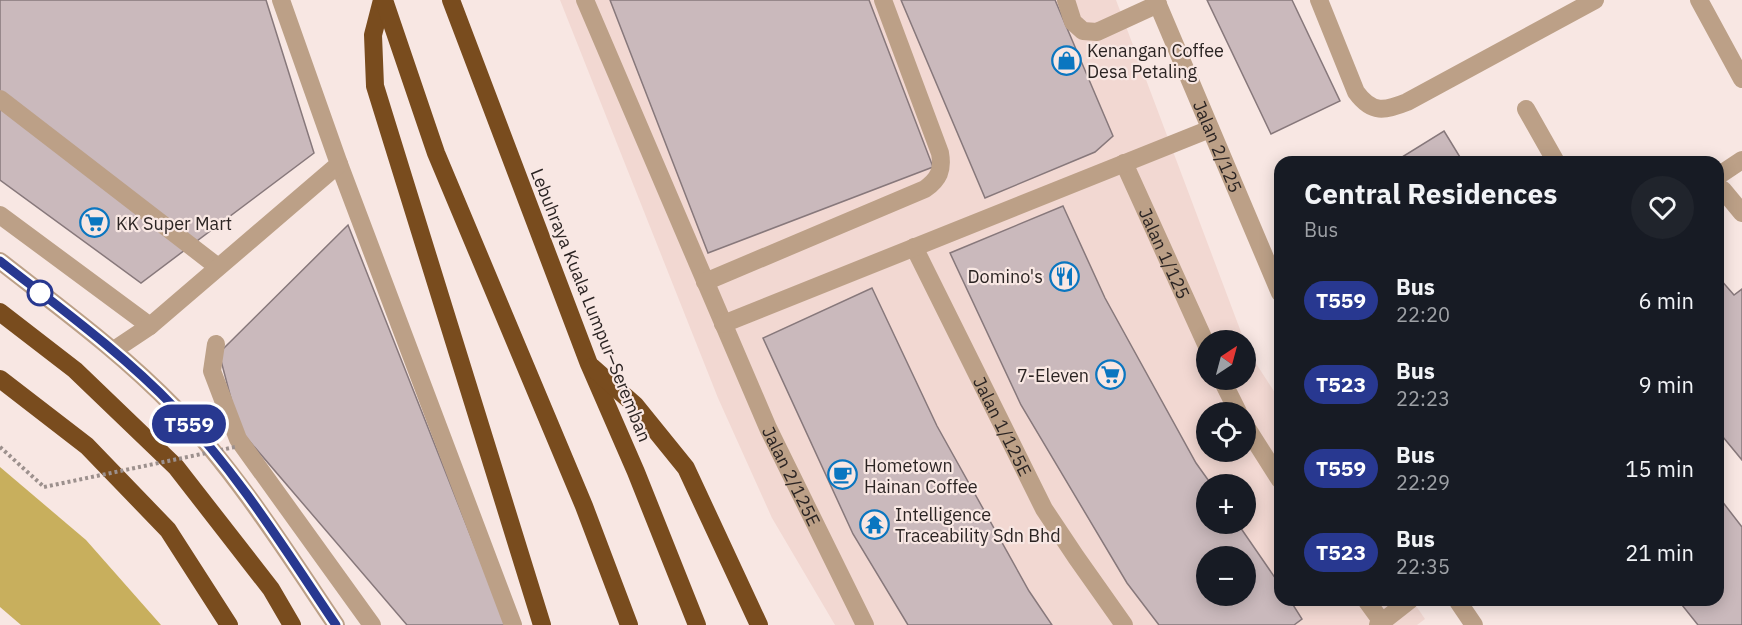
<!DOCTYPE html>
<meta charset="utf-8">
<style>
:root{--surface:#171b24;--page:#20242c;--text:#f1f3f6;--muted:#9ea1a6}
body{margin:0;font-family:"IBM Plex Sans",sans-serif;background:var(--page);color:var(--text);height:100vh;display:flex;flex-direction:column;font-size:22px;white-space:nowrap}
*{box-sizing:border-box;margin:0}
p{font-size:20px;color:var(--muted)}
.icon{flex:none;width:33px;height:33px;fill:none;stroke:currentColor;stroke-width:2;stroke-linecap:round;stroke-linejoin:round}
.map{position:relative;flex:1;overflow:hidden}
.side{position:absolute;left:1274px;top:156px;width:450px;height:450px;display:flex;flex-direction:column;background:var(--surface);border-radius:18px;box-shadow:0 3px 15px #0003}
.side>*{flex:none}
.badge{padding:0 12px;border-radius:20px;font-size:21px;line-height:39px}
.needle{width:39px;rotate:36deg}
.buttons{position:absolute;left:1196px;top:330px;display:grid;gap:12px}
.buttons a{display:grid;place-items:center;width:60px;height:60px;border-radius:50%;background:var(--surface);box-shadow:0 3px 15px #0003;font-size:30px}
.map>.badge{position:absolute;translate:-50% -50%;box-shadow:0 0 0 3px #fff}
.round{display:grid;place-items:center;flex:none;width:63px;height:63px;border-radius:32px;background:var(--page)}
.head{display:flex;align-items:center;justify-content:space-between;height:102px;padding:0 30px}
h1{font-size:28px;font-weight:700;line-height:45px}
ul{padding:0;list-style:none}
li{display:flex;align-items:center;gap:18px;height:84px;padding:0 30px}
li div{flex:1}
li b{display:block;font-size:22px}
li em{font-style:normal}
li .badge{min-width:66px;font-weight:700;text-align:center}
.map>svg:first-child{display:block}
.built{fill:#f2d8d2;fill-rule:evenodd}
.forest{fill:#c8af5d}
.building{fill:#cab9bc;stroke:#87787b;stroke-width:1.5;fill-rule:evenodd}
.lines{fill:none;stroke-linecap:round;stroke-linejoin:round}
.path{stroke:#9c908d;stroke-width:4;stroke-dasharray:3 3;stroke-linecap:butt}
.minor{stroke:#bca087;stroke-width:18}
.highway{stroke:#794c1e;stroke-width:18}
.path-bridge{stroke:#9c908d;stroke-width:4;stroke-dasharray:3 3;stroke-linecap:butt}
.line-casing{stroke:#fff;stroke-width:14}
.line{stroke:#283890;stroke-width:9}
.stop-dot{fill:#fff;stroke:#283890;stroke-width:3}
.labels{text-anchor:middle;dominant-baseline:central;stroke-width:4.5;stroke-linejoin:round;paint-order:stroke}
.poi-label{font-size:18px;fill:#2b2423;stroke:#f8e7e3;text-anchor:start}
.street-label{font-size:18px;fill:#2b2423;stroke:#f8e7e3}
</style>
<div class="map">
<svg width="1742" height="625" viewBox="0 0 1742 625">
<rect width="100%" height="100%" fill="#f8e7e3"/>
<path class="built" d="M560,0H1116L1244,340H1206V380H1245V344L1248,351L1279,399L1280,600H1412L1425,619L1417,625H835L772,518L718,398ZM1206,412H1245V452H1206ZM1206,484H1245V524H1206ZM1206,556H1245V596H1206Z"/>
<polygon class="forest" points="0,467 86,540 161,625 21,625 0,607"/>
<g class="building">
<polygon points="0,0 266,0 314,153 141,283 0,180"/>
<polygon points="610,0 869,0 933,167 708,253"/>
<polygon points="901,0 1055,0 1113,136 1095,152 985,198"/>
<polygon points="1207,0 1292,0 1340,101 1271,134"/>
<polygon points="1444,131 1463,162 1394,162"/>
<path d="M1063,206L1105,298L1196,463L1211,484H1206V524H1238L1280,585V600H1290L1302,619L1294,625H1159L1127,583L1021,405L950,253ZM1206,556H1245V596H1206Z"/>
<polygon points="348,225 506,625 407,625 239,429 219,353"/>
<polygon points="1720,279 1734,295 1742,289 1742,460 1718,431 1718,281"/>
<polygon points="872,288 937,426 1029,591 1052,625 908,625 853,534 763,338"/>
<polygon points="1718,496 1742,527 1742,625 1698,625 1678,600 1718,600"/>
</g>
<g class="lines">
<polyline class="path" points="0,447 44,487"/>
<g class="minor">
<path id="s1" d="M585,0L768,428L865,625"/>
<polyline points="1066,0 1073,22 1083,31 1097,32 1158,4"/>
<path id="s2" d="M1156,0L1280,293"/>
<path d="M1319,0L1356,92C1372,114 1385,111 1407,102L1595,0"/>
<polyline points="1699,0 1742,79"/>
<polyline points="0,99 218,267"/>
<polyline points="1526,109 1556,162"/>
<path id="s3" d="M1124,163L1206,344"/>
<polyline points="339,164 513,625"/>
<polyline points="1718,176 1742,160"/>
<polyline points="1718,187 1723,190 1742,213"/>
<polyline points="0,215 150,326"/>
<path id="s4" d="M914,247L1044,509L1076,557L1124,625"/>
<path d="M0,261C60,308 122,353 175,408C237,473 286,551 336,625"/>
<path d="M705,282L925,189C939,179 943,170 940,153L883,0"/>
<polyline points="723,324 1210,129"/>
<polyline points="216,344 212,371 238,439 372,625"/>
<polyline points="114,350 150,326 339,164 281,0"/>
<polyline points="1222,380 1238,412"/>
<polyline points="1245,425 1280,480"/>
<polyline points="1366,600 1382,622"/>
<polyline points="1457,600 1474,625"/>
<polyline points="1378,625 1410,600"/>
</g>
<g class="highway">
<polyline points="382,0 373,35 375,86 542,625"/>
<polyline points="384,0 436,153 584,506 629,625"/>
<polyline points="451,0 589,364 636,472 697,625"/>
<polyline points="0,312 75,370 176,467 271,589 292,625"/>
<polyline points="592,367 635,405 686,468 759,625"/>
<polyline points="0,379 87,446 168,530 229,625"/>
</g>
<polyline class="path-bridge" points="44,487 235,447"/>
</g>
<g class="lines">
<defs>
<path id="line" d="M0,261C60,308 122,353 175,408C238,473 286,551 336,625"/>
</defs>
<use href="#line" class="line-casing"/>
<use href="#line" class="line"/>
</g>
<defs>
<symbol id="shop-ring" viewBox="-11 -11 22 22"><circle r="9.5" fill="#f8e7e3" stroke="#0a76c0" stroke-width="1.5"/><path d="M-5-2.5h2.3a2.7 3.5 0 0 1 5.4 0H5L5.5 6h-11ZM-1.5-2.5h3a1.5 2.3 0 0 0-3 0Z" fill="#0a76c0"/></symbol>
<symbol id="supermarket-ring" viewBox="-11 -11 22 22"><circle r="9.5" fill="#f8e7e3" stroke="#0a76c0" stroke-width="1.5"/><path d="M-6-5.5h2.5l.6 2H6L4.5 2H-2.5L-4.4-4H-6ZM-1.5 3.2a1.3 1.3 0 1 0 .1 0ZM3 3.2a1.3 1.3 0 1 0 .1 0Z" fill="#0a76c0"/></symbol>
<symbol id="restaurant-ring" viewBox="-11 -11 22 22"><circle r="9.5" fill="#f8e7e3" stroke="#0a76c0" stroke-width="1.5"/><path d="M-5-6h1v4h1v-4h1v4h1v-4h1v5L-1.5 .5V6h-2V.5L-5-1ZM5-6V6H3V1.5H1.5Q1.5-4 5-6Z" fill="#0a76c0"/></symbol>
<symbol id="cafe-ring" viewBox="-11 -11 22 22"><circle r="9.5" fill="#f8e7e3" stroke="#0a76c0" stroke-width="1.5"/><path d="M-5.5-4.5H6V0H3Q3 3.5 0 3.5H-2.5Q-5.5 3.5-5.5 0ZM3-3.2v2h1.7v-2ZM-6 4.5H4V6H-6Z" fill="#0a76c0"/></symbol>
<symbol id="temple-ring" viewBox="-11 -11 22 22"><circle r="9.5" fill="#f8e7e3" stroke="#0a76c0" stroke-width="1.5"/><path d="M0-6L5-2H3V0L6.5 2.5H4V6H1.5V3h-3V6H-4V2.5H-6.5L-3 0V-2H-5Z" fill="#0a76c0"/></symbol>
</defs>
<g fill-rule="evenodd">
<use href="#shop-ring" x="1050" y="44" width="33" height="33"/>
<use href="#supermarket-ring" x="78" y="206" width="33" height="33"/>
<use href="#restaurant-ring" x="1048" y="260" width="33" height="33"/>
<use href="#supermarket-ring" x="1094" y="358" width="33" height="33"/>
<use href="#cafe-ring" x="826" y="458" width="33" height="33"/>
<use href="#temple-ring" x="858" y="508" width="33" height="33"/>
</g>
<circle class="stop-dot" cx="40" cy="293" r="12"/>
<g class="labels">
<g class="poi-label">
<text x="1087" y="50">Kenangan Coffee<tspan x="1087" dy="21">Desa Petaling</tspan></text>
<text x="116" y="223">KK Super Mart</text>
<text x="1043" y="276" text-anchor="end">Domino's</text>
<text x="1089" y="375" text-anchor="end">7-Eleven</text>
<text x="864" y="465">Hometown<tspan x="864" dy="21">Hainan Coffee</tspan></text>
<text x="895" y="514">Intelligence<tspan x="895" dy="21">Traceability Sdn Bhd</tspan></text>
</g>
<g class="street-label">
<text stroke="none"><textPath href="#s2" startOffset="159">Jalan 2/125</textPath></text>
<text stroke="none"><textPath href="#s3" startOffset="99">Jalan 1/125</textPath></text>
<text transform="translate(591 305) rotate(68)">Lebuhraya Kuala Lumpur–Seremban</text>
<text stroke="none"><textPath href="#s4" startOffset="200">Jalan 1/125E</textPath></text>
<text stroke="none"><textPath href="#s1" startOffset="519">Jalan 2/125E</textPath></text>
</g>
</g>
</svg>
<div class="buttons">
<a><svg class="needle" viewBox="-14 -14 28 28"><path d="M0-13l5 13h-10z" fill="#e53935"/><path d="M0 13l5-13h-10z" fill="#9ea1a6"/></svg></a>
<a><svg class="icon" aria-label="locate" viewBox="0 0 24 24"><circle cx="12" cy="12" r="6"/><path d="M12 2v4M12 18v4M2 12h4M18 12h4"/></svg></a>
<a>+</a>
<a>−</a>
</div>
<b class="badge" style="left:189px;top:424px;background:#283890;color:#fff">T559</b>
<section class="side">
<div class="head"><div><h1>Central Residences</h1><p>Bus</p></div><a class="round"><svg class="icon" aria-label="heart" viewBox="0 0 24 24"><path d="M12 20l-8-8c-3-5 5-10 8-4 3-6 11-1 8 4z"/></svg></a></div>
<ul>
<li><span class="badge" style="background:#283890;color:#fff">T559</span><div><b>Bus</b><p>22:20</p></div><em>6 min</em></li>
<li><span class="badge" style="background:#283890;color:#fff">T523</span><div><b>Bus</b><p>22:23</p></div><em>9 min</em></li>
<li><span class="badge" style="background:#283890;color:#fff">T559</span><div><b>Bus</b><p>22:29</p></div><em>15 min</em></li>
<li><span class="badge" style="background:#283890;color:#fff">T523</span><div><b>Bus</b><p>22:35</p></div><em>21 min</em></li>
</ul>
</section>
</div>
